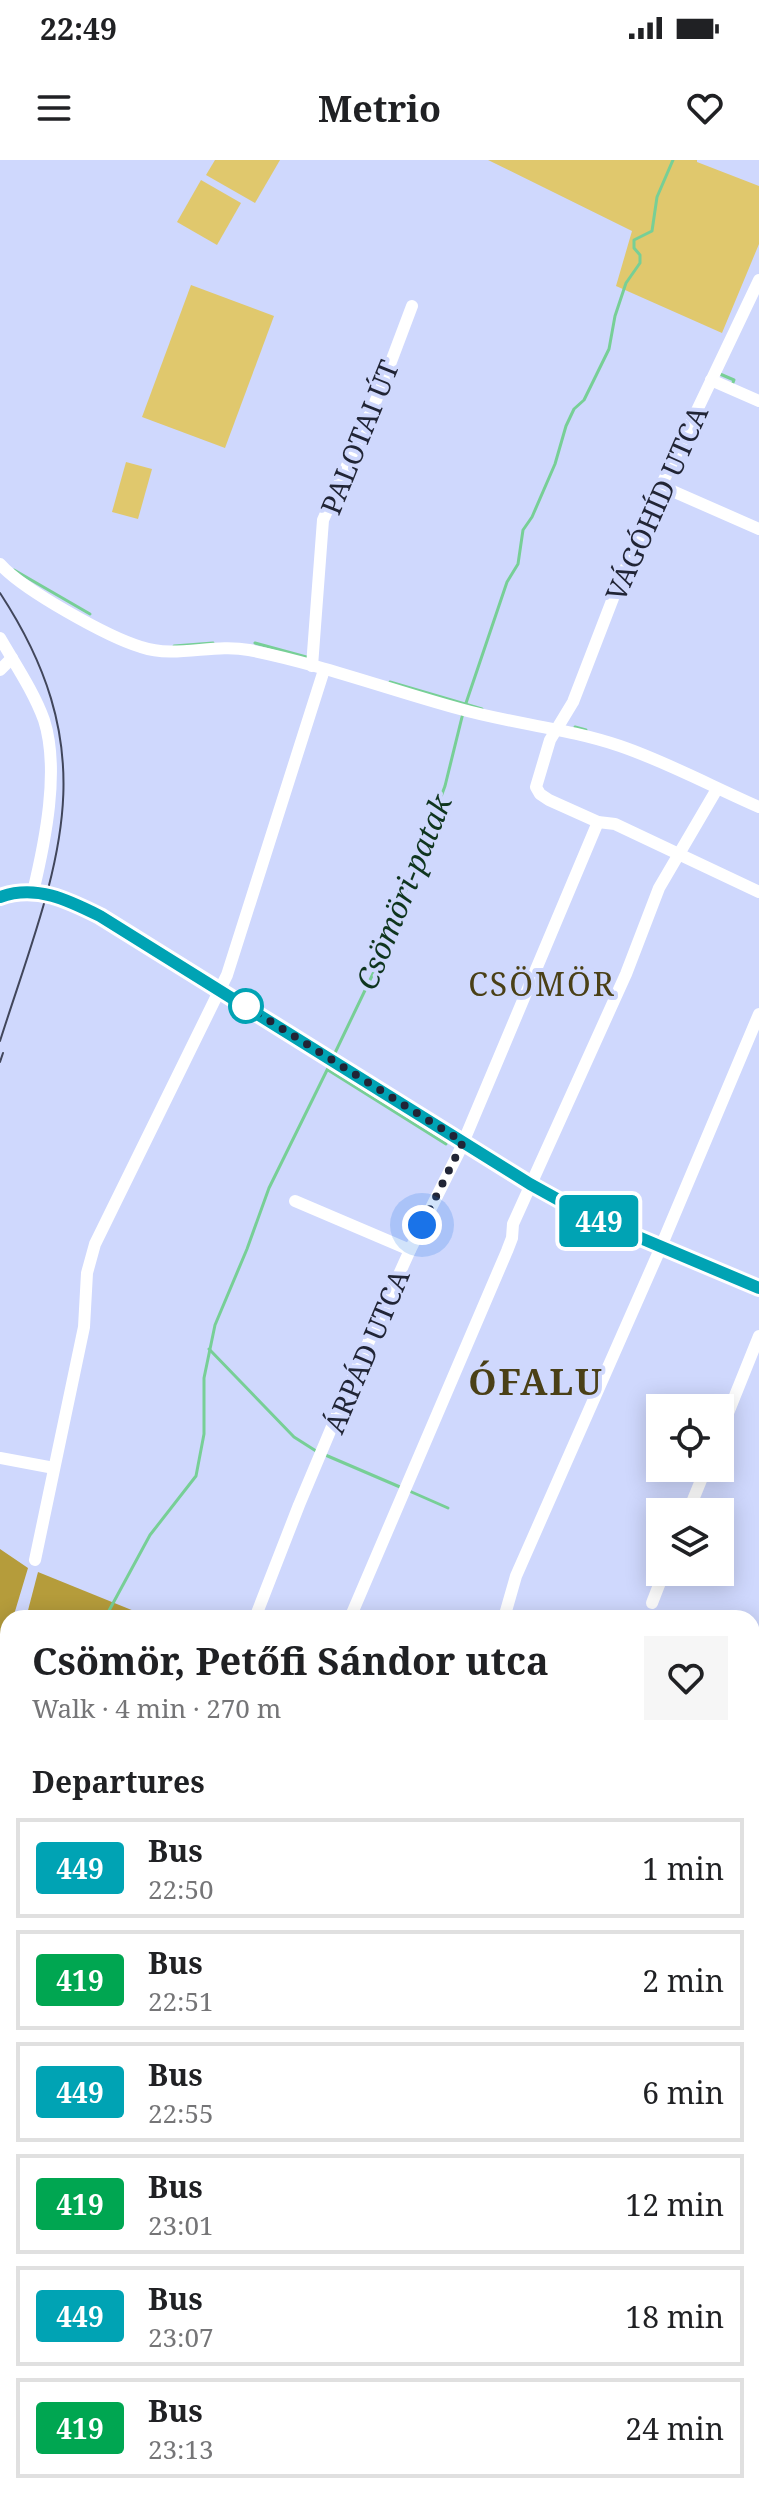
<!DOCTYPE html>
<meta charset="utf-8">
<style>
:root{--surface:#fff;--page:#f6f6f6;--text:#202124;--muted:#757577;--line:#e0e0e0}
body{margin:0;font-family:"Noto Serif",serif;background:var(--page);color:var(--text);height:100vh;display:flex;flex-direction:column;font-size:30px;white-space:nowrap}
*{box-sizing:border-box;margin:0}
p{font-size:26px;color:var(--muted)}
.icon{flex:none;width:44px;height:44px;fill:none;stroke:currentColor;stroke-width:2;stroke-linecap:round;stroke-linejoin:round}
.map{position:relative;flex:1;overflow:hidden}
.details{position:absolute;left:0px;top:1450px;width:760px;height:898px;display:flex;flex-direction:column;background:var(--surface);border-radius:24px 24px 0 0;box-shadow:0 4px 20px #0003}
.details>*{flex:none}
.badge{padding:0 16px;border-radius:6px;font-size:28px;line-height:52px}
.buttons{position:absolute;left:646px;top:1234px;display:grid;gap:16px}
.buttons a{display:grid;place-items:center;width:88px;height:88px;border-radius:0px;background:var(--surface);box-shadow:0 4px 20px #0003;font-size:40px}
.you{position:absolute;width:40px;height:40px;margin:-20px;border:6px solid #fff;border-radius:50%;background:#1a73e8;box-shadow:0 0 0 12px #1a73e833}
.map>.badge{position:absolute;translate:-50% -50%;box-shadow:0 0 0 4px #fff}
h2{padding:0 32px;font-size:30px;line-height:72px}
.round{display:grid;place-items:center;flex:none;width:84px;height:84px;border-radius:0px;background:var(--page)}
.summary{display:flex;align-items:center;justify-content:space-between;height:136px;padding:0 32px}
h1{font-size:38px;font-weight:700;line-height:60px}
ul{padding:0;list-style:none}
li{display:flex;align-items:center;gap:24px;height:100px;margin:0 16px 12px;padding:0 16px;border:4px solid var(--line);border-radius:0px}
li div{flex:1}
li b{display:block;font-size:30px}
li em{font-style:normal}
li .badge{min-width:88px;font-weight:700;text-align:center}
.status{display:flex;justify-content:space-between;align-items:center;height:56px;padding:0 40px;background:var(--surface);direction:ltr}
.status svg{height:22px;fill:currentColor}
header{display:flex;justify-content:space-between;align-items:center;height:104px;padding:0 32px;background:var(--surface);font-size:36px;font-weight:700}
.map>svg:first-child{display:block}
.green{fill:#e0c86d}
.forest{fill:#b59c3b}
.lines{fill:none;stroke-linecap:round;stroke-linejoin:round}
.stream{stroke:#77cf96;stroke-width:3}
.minor{stroke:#fff;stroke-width:12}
.tram{stroke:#41465b;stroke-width:2}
.line-casing{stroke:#fff;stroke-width:18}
.line{stroke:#00a3b4;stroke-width:12}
.walk{stroke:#212536;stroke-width:8;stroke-dasharray:0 14.4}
.stop-dot{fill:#fff;stroke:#00a3b4;stroke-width:4}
.labels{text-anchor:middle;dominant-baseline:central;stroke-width:8;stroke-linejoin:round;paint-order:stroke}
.street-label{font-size:28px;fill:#212536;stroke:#cfd8fd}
.water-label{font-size:30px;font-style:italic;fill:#0f351f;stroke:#cfd8fd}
.quarter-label{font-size:32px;letter-spacing:2px;fill:#4a4017;stroke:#cfd8fd}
.district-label{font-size:36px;font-weight:bold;letter-spacing:2px;fill:#4a4017;stroke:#cfd8fd}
</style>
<div class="status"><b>22:49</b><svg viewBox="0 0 49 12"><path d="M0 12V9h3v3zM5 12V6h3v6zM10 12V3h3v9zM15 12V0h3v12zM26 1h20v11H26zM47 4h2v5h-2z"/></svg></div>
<header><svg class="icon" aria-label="menu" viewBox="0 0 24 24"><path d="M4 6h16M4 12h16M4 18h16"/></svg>Metrio<svg class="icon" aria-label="heart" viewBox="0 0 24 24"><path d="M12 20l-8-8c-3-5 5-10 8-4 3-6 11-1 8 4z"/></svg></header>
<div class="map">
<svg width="759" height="2347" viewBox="0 0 759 2347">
<rect width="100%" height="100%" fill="#cfd8fd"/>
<g class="green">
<polygon points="215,0 280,0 255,43 206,15"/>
<polygon points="488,0 697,0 697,2 759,26 759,84 722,173 616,126 632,71"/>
<polygon points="201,20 241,43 217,85 177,62"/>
<polygon points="191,125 274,156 225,288 142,257"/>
<polygon points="126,302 152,309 138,359 112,352"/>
<polygon points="759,2179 759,2321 752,2322 752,2181"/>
</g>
<g class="forest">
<polygon points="0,1389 28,1408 13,1458 8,1458 8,1477 0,1500"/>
<polygon points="38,1412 139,1453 138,1458 26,1458"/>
<polygon points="8,1526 8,1764 0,1768 0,1580"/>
<polygon points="0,2282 8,2285 8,2340 312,2340 336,2345 339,2340 652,2340 653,2347 0,2347"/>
</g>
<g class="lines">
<g class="stream">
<polyline points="720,214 734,220 732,225"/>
<polyline points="14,410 90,454"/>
<polyline points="255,483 310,498"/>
<polyline points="174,486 213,483"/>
<polyline points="390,522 482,549"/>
<polyline points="465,546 507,422 518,404 523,370 532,357 555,304 566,266 574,249 584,240 609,189 615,156 626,123 640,103 640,95 634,88 634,80 652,71 657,37 673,0"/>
<polyline points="575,567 586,570"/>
<polyline points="333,897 381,797 445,626 463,553"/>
<polyline points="328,910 446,984"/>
<polyline points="209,1189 294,1277 316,1291"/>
<polyline points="323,1294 400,1327"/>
<polyline points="407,1330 448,1348"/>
<polyline points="105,1458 150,1375 196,1316 204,1274 204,1218 215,1165 247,1089 269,1028 330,904"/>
<polyline points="752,2213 759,2211"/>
</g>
<g class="minor">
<polyline points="759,120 661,326 615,433 573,542 550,580 536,627 540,634 549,640 598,662 615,664 759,732"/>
<polyline points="711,220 759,241"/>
<polyline points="661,326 759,369"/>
<path d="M0,404C23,430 108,477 141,487C176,499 213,483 249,490C320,504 390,530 460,549C513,564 567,568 620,586C667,602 713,627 759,647"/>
<path d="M0,478C15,504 34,532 44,560C60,610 45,682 33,732"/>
<polyline points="312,506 323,360 380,231 412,146"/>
<polyline points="0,510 12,498"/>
<path d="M0,737C36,724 68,740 100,756L530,1024L586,1055L759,1128"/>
<polyline points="295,1041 410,1090"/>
<polyline points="720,1273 759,1176"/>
<polyline points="0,1298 54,1308"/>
<polyline points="688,1352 706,1308"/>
<polyline points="35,1400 84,1167 87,1113 95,1084 227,815 324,510"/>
<polyline points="652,1443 664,1412"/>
<polyline points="255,1458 299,1345 352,1219 410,1090 460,990 598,662"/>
<polyline points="350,1458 507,1091 512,1078 513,1064 626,814 659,728 717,629"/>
<polyline points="504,1458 516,1416 657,1096 759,854"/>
<polyline points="759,1484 759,1494"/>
<polyline points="0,1851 8,1852"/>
<polyline points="752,1860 759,1857"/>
<polyline points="752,2019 759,2055"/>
<polyline points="0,2127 8,2128"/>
<polyline points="423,2340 440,2347"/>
</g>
<g class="tram">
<path d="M0,433C110,601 55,709 0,881"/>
<polyline points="0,902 3,893"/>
</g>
</g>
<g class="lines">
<defs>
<path id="line" d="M0,737C36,724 68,740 100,756L530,1024L586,1055L759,1128"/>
</defs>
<use href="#line" class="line-casing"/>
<use href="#line" class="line"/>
<polyline class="walk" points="246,846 463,982 422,1065"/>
</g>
<circle class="stop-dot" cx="246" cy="846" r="16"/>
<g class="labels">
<g class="street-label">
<text transform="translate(359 277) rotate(-68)">PALOTAI ÚT</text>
<text transform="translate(656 343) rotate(-66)">VÁGÓHÍD UTCA</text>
<text transform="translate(366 1191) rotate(-67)">ÁRPÁD UTCA</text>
</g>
<g class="water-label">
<text transform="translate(403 732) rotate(-68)">Csömöri-patak</text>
</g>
<g class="quarter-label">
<text x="542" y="823">CSÖMÖR</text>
</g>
<g class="district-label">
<text x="536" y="1221">ÓFALU</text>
</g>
</g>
</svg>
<div class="buttons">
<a><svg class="icon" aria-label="locate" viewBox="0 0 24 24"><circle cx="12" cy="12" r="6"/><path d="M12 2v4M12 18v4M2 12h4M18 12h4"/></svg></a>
<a><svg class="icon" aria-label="layers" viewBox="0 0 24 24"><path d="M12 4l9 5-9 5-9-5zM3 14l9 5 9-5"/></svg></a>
</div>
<div class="you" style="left:422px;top:1065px"></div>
<b class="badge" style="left:599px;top:1061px;background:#00a3b4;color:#fff">449</b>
<section class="details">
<div class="summary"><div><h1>Csömör, Petőfi Sándor utca</h1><p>Walk · 4 min · 270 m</p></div><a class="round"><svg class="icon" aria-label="heart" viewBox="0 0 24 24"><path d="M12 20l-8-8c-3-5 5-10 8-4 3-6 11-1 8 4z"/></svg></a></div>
<h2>Departures</h2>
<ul>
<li><span class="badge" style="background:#00a3b4;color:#fff">449</span><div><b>Bus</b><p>22:50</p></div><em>1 min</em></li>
<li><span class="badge" style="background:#00a651;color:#fff">419</span><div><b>Bus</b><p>22:51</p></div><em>2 min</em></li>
<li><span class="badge" style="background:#00a3b4;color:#fff">449</span><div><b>Bus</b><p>22:55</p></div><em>6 min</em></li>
<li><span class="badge" style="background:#00a651;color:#fff">419</span><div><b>Bus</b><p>23:01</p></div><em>12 min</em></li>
<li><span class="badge" style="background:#00a3b4;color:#fff">449</span><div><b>Bus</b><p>23:07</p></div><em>18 min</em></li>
<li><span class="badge" style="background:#00a651;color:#fff">419</span><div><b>Bus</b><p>23:13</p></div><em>24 min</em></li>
</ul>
</section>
</div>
